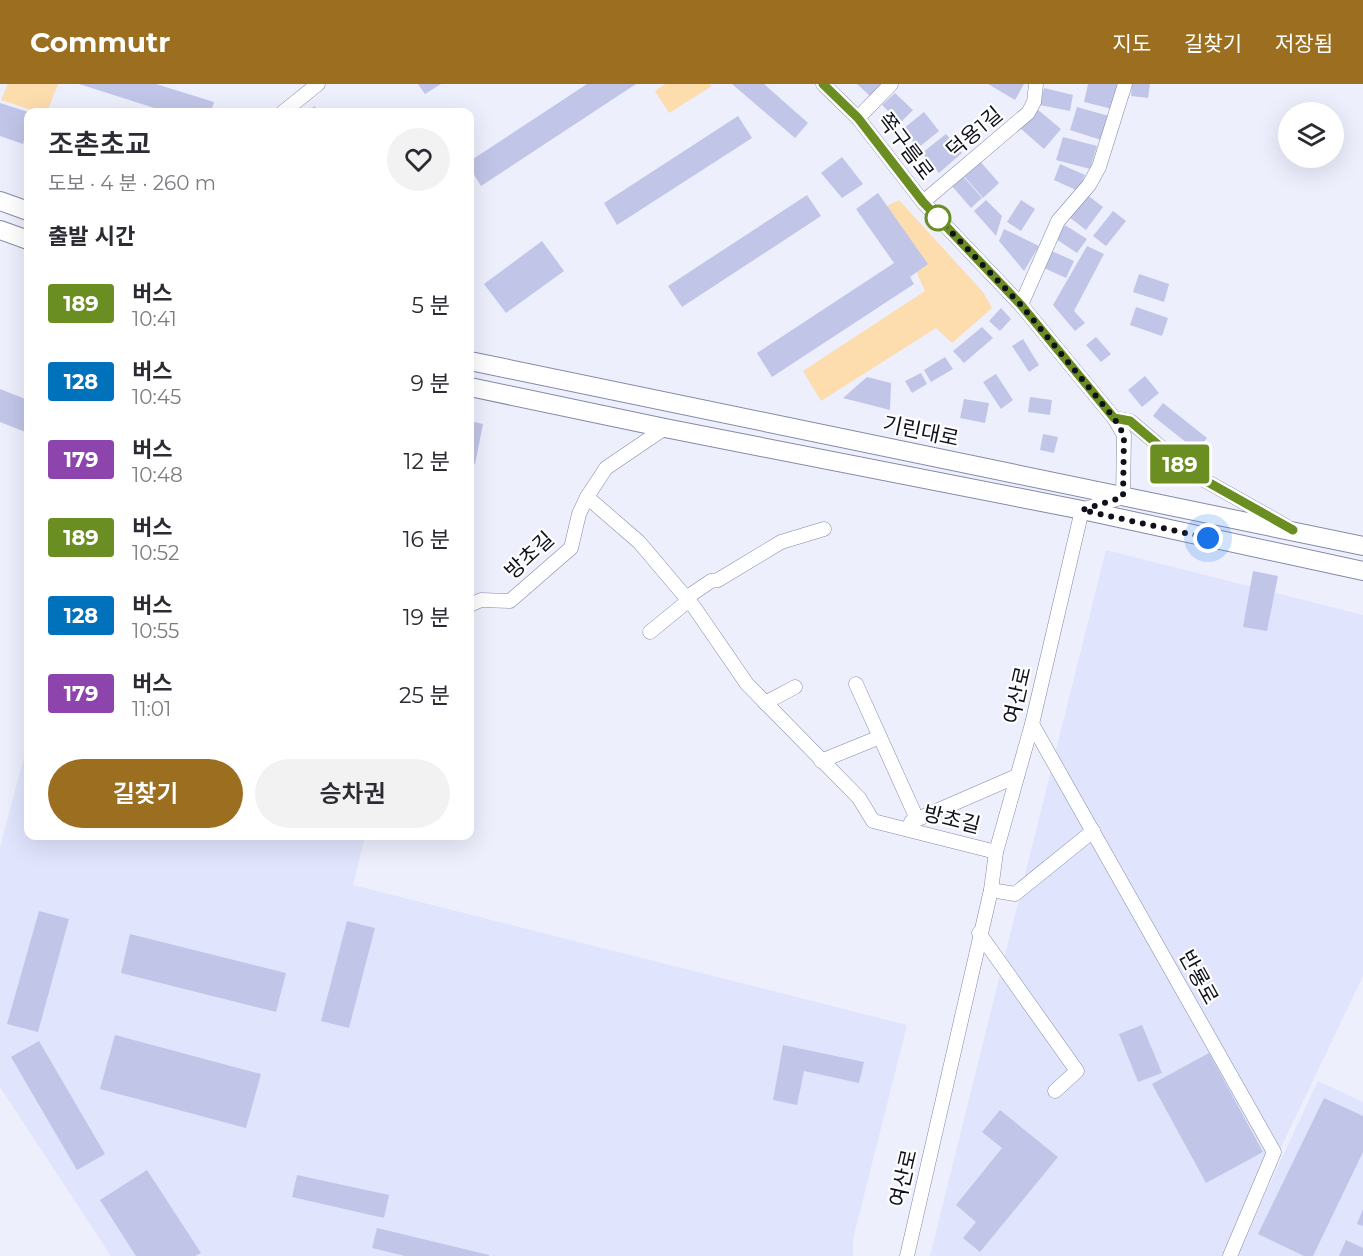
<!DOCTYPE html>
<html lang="ko">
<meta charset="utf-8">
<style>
:root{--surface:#fff;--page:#f2f2f3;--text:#2b2b33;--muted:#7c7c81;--accent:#9c6e1f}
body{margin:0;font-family:Montserrat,"Noto Sans KR",sans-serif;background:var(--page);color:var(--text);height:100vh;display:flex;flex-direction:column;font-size:22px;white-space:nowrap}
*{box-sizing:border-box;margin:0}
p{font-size:20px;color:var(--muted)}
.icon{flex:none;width:33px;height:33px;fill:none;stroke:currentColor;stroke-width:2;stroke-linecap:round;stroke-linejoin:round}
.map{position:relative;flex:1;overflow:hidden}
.drawer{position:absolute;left:24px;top:24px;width:450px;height:732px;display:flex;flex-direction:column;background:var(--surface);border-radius:12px;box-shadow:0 6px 24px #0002}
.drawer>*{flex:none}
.badge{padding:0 12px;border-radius:4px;font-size:21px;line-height:39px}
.buttons{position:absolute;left:1278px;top:18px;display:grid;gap:12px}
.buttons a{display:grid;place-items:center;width:66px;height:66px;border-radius:50%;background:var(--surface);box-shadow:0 6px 24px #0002;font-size:30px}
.you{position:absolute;width:30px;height:30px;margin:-15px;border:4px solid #fff;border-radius:50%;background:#1a73e8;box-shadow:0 0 0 9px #1a73e833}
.map>.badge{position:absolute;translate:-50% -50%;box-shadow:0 0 0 3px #fff}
h2{padding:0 24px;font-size:22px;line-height:54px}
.round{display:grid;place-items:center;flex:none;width:63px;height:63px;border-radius:32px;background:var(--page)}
.headline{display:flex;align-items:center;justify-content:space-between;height:102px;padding:0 24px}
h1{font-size:28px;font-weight:600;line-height:45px}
.cta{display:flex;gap:12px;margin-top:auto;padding:12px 24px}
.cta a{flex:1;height:69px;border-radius:36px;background:var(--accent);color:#fff;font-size:24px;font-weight:600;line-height:69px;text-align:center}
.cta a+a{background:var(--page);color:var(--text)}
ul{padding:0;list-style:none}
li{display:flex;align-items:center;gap:18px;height:78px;padding:0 24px}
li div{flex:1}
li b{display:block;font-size:22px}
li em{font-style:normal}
li .badge{min-width:66px;font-weight:700;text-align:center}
header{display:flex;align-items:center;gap:36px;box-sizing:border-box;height:84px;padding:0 30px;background:var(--accent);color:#fff}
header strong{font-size:28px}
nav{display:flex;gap:33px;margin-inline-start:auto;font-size:21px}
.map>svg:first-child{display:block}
.built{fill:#e0e4fd}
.green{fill:#fddcad}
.building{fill:#c1c6e8}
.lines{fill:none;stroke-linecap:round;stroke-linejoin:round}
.street-casing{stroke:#8489a8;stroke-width:15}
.secondary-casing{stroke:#8489a8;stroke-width:20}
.street{stroke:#fff;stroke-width:14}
.secondary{stroke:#fff;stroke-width:18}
.line-casing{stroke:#fff;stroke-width:14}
.line{stroke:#6b8e23;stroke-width:9}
.walk{stroke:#10111c;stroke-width:6;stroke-dasharray:0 10.8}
.stop-dot{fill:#fff;stroke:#6b8e23;stroke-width:3}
.labels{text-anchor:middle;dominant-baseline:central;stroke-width:4.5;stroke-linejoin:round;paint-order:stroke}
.street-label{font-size:21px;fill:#10111c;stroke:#fefefe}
</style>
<header>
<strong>Commutr</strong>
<nav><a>지도</a><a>길찾기</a><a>저장됨</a></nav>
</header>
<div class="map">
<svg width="1363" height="1172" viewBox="0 0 1363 1172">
<rect width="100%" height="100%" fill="#edeffd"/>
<g class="built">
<polygon points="1106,466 1363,531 1363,892 1229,1172 930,1172"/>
<polygon points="28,658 28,752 365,752 353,801 907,941 853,1155 853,1172 111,1172 0,1003 0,763"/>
<polygon points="1318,997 1363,1018 1363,1172 1236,1172"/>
</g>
<g class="green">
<polygon points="8,0 58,0 47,28 38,28 1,16"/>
<polygon points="665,0 709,0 712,2 669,29 655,7"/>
<polygon points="899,116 983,208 992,224 952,259 936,244 821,317 803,287 925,207 887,122"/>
</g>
<g class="building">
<polygon points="79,0 156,0 214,18 211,28 167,28"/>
<polygon points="418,0 441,0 425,10"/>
<polygon points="587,0 636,0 481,102 470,84 470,77"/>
<polygon points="732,0 764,0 808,39 795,54"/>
<polygon points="857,0 881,0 870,12"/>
<polygon points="988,0 1024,0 1015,16"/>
<polygon points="1088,0 1118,0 1112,25 1084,18"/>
<polygon points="1132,0 1150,0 1148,14 1131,12"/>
<polygon points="1044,4 1073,11 1070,27 1040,21"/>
<polygon points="895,9 913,26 900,39 882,21"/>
<polygon points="0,19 28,28 28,43 23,60 0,52"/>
<polygon points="314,22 321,28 309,28"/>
<polygon points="1077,23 1109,32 1101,56 1070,46"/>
<polygon points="1037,25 1061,45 1044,65 1020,44"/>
<polygon points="924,28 939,47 918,64 903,45"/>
<polygon points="738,32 752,54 617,141 604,119"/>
<polygon points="946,50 962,69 939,89 922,69"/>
<polygon points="1063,53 1097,62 1090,85 1056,76"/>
<polygon points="842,73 863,100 842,114 821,89"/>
<polygon points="979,76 999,99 983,114 963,91"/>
<polygon points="1060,80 1085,91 1078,107 1054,96"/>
<polygon points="962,91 982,114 971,124 951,101"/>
<polygon points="878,109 928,180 910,193 914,200 772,293 757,269 894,179 856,125"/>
<polygon points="1086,110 1103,123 1086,146 1069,133"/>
<polygon points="807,111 821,132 682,223 668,202"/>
<polygon points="986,116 1002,132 996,152 974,127"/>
<polygon points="1021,116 1035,125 1021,147 1007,138"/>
<polygon points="1113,127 1126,137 1106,162 1093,152"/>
<polygon points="1065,141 1087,155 1077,169 1056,155"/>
<polygon points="1004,145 1039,162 1024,187 999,157"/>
<polygon points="542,157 564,187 506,229 484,200"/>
<polygon points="1087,162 1104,170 1074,227 1085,239 1075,247 1053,221"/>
<polygon points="1052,167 1074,177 1066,194 1044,184"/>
<polygon points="1139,190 1169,200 1164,218 1133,208"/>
<polygon points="1136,223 1168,234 1162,252 1130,241"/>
<polygon points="1001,224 1011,235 1000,247 989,237"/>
<polygon points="982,243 993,254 964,279 953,267"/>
<polygon points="1096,253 1111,270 1101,278 1086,261"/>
<polygon points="1023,255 1039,281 1029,288 1012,262"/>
<polygon points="945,273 953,285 931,298 924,286"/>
<polygon points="921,289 927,300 912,309 905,297"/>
<polygon points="996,290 1013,316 1001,325 983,298"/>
<polygon points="1145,292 1159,309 1142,323 1128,306"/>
<polygon points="867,293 891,299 890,326 843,314"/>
<polygon points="0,305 28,316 28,349 0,338"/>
<polygon points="1030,313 1052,316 1050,331 1028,328"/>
<polygon points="964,315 989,319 985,339 960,334"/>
<polygon points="1163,319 1207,354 1197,367 1153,332"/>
<polygon points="470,337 483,340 475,380 470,379"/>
<polygon points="1043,350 1058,353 1054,369 1040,366"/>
<polygon points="1253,487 1278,492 1267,547 1243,543"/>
<polygon points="39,827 69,835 38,948 7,940"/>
<polygon points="347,837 375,844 349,944 321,937"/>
<polygon points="130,850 286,889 276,928 121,889"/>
<polygon points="1142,941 1162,989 1138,998 1119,950"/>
<polygon points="115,951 261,990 246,1044 100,1005"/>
<polygon points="39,957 105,1070 77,1086 11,973"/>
<polygon points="783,961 864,978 859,999 804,987 797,1021 773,1016"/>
<polygon points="1209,969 1263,1068 1206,1099 1152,1000"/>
<polygon points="1324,1014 1363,1032 1363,1068 1313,1172 1304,1172 1258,1150"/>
<polygon points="1000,1026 1058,1073 980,1168 963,1154 976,1138 956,1121 1002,1064 982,1048"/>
<polygon points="147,1086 201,1169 195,1172 136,1172 100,1116"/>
<polygon points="297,1091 389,1111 384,1134 292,1113"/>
<polygon points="1363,1125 1363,1142 1357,1140"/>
<polygon points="377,1144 489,1171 489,1172 405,1172 372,1164"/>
<polygon points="1346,1156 1363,1164 1363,1172 1339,1172"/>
</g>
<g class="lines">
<defs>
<g id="street">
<polyline points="823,0 858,34 923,118 1021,221 1114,334 1124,351 1123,413 1082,426 1032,640 996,768 991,806 907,1172"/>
<polyline points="283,28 318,0"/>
<polyline points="858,34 891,0"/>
<polyline points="923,118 1028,29 1034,18 1036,0"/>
<polyline points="1021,221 1058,137 1089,101 1099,83 1125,0"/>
<polyline points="1114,334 1130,337 1190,388 1286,442"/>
<polyline points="665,344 606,384 587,413 639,458 694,523 747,600 859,714 873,737 996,768"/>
<polyline points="686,514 711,497 718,496 781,458 824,445"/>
<polyline points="470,521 481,516 510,517 571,464 579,430 587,413"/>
<polyline points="650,548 688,517"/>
<polyline points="856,600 917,735"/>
<polyline points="765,619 795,603"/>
<polyline points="1032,640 1274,1068 1230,1172"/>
<polyline points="821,677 880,653"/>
<polyline points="911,738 1017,692"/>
<polyline points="991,806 1015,810 1093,747"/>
<polyline points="979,849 1077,987 1055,1007"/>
</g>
<g id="secondary">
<polyline points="0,117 28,127"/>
<polyline points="0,146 28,156"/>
<polyline points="470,277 1363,462"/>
<polyline points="470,303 665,344 1082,426 1363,487"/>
</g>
</defs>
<use href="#street" class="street-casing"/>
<use href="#secondary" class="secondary-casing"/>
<use href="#street" class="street"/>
<use href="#secondary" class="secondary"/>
</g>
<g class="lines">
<defs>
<polyline id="line" points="823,0 858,34 923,118 1021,221 1114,334 1130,337 1190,388 1293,446"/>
</defs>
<use href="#line" class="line-casing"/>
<use href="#line" class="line"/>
<polyline class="walk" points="938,134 1021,221 1114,334 1124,351 1123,413 1082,426 1208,454"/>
</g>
<circle class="stop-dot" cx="938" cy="134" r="12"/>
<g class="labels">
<g class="street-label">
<text transform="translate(974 48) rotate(-40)">덕용1길</text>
<text transform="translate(906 62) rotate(53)">쪽구름로</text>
<text transform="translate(921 347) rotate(12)">기린대로</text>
<text transform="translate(529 471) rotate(-43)">방초길</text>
<text transform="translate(1017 611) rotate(-77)">여산로</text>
<text transform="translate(952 735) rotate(14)">방초길</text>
<text transform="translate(1199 893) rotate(61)">반룡로</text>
<text transform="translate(903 1094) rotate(-77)">여산로</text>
</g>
</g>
</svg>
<div class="buttons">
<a><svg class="icon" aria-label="layers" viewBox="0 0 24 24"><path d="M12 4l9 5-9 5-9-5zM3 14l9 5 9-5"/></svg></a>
</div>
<div class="you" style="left:1208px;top:454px"></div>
<b class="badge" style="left:1180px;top:380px;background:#6b8e23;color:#fff">189</b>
<section class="drawer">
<div class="headline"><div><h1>조촌초교</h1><p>도보 · 4 분 · 260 m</p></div><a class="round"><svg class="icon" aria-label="heart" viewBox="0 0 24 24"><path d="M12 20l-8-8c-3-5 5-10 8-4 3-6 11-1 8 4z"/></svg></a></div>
<h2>출발 시간</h2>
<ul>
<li><span class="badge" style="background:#6b8e23;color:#fff">189</span><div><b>버스</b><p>10:41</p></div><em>5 분</em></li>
<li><span class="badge" style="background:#0072bc;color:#fff">128</span><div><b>버스</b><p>10:45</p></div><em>9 분</em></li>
<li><span class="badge" style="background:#8e44ad;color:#fff">179</span><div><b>버스</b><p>10:48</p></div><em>12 분</em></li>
<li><span class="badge" style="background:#6b8e23;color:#fff">189</span><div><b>버스</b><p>10:52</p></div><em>16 분</em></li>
<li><span class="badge" style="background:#0072bc;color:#fff">128</span><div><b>버스</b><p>10:55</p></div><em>19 분</em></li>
<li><span class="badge" style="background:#8e44ad;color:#fff">179</span><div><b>버스</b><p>11:01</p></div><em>25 분</em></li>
</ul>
<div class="cta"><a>길찾기</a><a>승차권</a></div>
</section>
</div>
